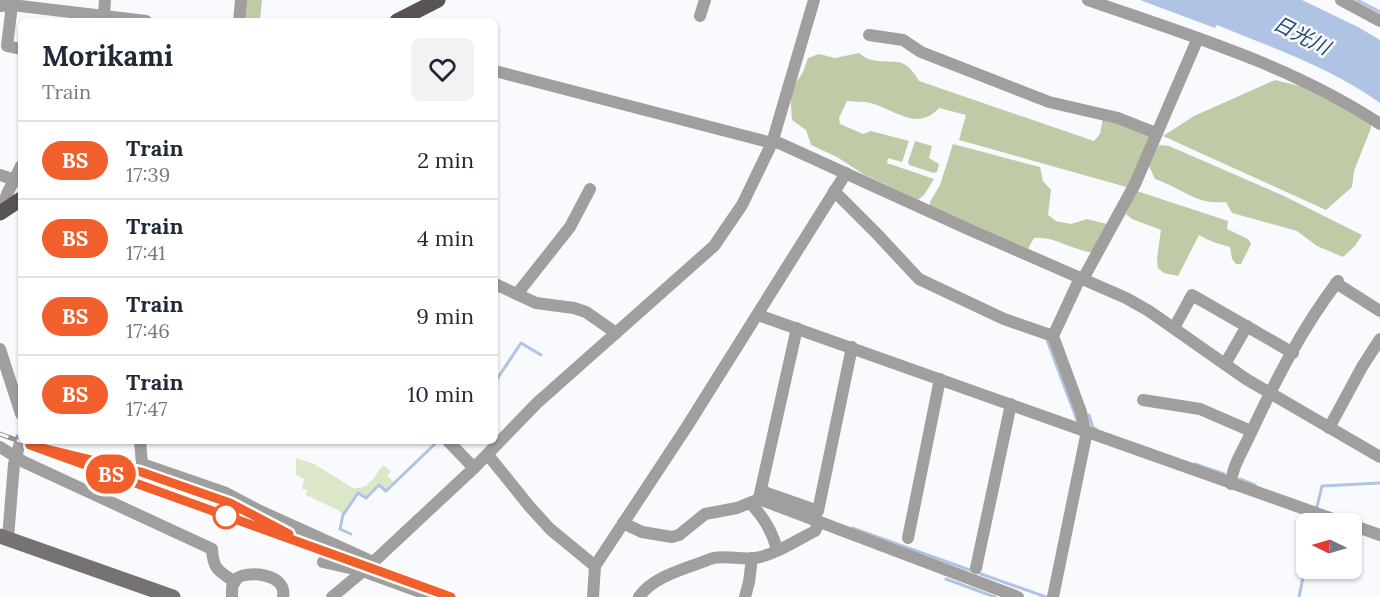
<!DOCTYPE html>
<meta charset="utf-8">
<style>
:root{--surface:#fff;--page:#f2f2f3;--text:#1f2937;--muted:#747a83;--line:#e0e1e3}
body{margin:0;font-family:Lora,"Noto Sans JP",serif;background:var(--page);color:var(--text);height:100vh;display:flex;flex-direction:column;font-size:22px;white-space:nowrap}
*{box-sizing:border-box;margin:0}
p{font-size:20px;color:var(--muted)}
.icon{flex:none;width:33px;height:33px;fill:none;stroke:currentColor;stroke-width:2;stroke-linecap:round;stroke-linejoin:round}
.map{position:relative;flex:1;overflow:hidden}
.panel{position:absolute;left:18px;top:18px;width:480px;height:426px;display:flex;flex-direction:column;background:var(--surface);border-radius:9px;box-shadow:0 2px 4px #0004}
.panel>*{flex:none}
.badge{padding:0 12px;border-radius:20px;font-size:21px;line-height:39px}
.needle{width:39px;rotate:275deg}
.buttons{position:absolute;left:1296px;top:513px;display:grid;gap:12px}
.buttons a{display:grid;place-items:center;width:66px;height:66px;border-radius:9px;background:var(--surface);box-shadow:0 2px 4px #0004;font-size:30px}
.map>.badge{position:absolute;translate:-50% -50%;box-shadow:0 0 0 3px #fff}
.round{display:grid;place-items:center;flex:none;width:63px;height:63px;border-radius:9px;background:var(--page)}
.overview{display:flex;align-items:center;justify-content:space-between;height:102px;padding:0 24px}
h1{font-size:28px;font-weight:700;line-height:45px}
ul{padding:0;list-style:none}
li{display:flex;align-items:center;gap:18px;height:78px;padding:0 24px;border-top:2px solid var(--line)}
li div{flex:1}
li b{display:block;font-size:22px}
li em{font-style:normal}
li .badge{min-width:66px;font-weight:700;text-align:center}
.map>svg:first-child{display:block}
.green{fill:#dbe7c6}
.forest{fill:#bfcba7}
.water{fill:#afc4e4}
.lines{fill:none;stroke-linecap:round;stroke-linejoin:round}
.stream{stroke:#afc4e4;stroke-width:3}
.street{stroke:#a19e9e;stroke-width:12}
.secondary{stroke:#777272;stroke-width:15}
.primary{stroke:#595354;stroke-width:15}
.rail-casing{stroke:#919396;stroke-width:5}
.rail{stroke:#f8fafe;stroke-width:3;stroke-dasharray:9;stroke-linecap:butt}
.line-casing{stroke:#fff;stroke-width:14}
.line{stroke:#f05f2c;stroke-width:9}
.stop-dot{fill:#fff;stroke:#f05f2c;stroke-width:3}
.labels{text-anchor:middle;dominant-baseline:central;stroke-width:5;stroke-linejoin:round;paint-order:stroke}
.water-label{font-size:20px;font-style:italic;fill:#294570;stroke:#f8fafe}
</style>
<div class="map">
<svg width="1380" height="597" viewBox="0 0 1380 597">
<rect width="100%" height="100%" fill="#f8fafe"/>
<path class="green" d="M296,458L314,464L353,488C369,490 374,477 383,465L391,471L387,476L394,482L386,489L379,483L366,497L357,492L342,515L340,511L306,495L307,490L302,489L304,479L296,475Z"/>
<g class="forest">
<polygon points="243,0 262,0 260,21 241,21"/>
<path d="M859,53C863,56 868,60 872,60C896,65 903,54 919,81L1094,141L1100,134L1103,117L1153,135L1130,188L959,140L966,115L939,108C918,132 895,110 871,103C863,101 855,102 847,101L839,118L840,124L863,134L871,131L909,141L902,162L888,158L887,163L934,179L924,195L918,200L863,174L837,157L811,145L806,130L792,120L790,92L803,72L808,58L819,54L835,58Z"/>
<polygon points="1275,80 1304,87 1371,122 1371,128 1354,171 1352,187 1326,210 1163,136 1194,116"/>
<polygon points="915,141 932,146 929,158 939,164 937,172 934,173 909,165 908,162"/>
<path d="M953,144L1040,167L1043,181L1051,190L1048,215L1056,221L1071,224L1087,219L1107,224L1094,253C1074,251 1054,236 1034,238L1028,249L930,206V202L940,185Z"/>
<path d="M1159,145L1169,146L1284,196L1362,235L1355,246L1343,257L1317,246L1297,231L1232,213L1226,202C1195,205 1184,189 1155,179L1148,164Z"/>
<path d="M1137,191L1228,221L1227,229L1248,239L1251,244L1241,264H1236L1232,259L1230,247C1219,244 1209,241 1199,235L1178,276L1164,273L1158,268L1157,258L1161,230L1132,219L1126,214Z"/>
</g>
<path class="water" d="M1140,0H1302L1358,27L1380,40V103C1333,69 1271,47 1217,25L1215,28Z"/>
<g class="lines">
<g class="stream">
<polyline points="1357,0 1380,12"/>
<polyline points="1047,340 1077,420"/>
<polyline points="495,382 521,343 541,355"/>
<polyline points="1089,415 1093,428 1096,429"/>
<polyline points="1195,464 1224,474"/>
<polyline points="1240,479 1255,485"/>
<polyline points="1315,507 1317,507 1322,486 1380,483"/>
<polyline points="852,528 1046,597"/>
<polyline points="351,534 340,529 343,515 358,493 366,498 379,485 386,491 438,441"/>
<polyline points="946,579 995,597"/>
<polyline points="1299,597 1306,563"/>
</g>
<g class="street">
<path d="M1088,0C1189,35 1290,65 1380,124"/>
<polyline points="1341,0 1380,21"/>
<polyline points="12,5 7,46 21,49"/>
<polyline points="0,6 12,5 146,21"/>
<polyline points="104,15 105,0"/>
<polyline points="700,16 705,0"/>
<polyline points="239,21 241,0"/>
<polyline points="869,35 903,40 921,52 1049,102 1118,118 1156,133"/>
<polyline points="495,71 772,143 779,143 968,229 1126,298 1149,311 1246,379 1380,457"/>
<polyline points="0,175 21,182"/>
<polyline points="834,191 877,234 919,279 1004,319 1053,336"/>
<polyline points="0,213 7,194 21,166"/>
<polyline points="1083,279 1135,184 1198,38"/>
<polyline points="1336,283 1380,311"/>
<polyline points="495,284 536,303 574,308 586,312 616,333"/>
<polyline points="517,294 570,227 590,189"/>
<polyline points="758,315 1347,524"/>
<polyline points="1174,328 1192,295 1293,353"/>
<polyline points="0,349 21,414"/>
<polyline points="1225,364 1247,326"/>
<polyline points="1143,400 1200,409 1251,431"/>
<polyline points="1329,428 1362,367 1380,339"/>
<polyline points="140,441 142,464 226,493 258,510 373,562"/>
<polyline points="448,441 474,468"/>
<path d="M0,447L24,462L212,549C213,569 218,571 235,582"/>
<polyline points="488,455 530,507 550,529 595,566"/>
<path d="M1231,484C1232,467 1242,452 1249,437C1274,383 1302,328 1338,281"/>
<polyline points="761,491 818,511 852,347"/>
<polyline points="759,498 797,328"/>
<path d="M750,503C764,517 772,531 777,549"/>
<polyline points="623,523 642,532 672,537 679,535 705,514 737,508 759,499 1018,597"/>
<polyline points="1352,525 1380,535"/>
<polyline points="8,538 14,464 21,439"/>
<polyline points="908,538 940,379"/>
<polyline points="323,562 363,571 434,597"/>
<polyline points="976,568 1011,404"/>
<path d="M232,597C232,590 231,584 236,579C246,570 288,573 283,597"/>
<polyline points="332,597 368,567 474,468 537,403 714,246 742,205 772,143 814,0"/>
<polyline points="593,597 595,566 686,428 846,173"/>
<path d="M639,597C654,575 689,568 713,558C727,555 741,560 755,558C775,555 797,540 815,531L819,522"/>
<polyline points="745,597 749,582 752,558"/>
<polyline points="1053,597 1086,436 1081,412 1053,336 1080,278"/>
</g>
<polyline class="secondary" points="0,536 173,597"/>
<g class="primary">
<polyline points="397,21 438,0"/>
<polyline points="0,213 21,199"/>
</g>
<defs>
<g id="rail">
<polyline points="0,434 451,597"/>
<polyline points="92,459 141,472 230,503 272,525"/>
</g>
</defs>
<use href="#rail" class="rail-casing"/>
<use href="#rail" class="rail"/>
</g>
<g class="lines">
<defs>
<polyline id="line" points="289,534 230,503 141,472 30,445 451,597"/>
</defs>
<use href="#line" class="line-casing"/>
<use href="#line" class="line"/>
</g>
<circle class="stop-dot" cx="226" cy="516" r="12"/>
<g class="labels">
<g class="water-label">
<text transform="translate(1302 35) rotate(27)">日光川</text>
</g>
</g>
</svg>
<div class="buttons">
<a><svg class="needle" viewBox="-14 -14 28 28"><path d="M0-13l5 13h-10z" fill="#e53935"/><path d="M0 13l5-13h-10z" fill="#747a83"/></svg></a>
</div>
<b class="badge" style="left:111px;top:474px;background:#f05f2c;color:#fff">BS</b>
<section class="panel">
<div class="overview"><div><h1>Morikami</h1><p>Train</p></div><a class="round"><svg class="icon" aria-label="heart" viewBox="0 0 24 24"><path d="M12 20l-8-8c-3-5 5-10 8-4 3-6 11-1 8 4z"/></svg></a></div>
<ul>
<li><span class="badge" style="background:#f05f2c;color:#fff">BS</span><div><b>Train</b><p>17:39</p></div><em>2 min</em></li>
<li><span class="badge" style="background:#f05f2c;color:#fff">BS</span><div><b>Train</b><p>17:41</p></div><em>4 min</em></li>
<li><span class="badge" style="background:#f05f2c;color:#fff">BS</span><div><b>Train</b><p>17:46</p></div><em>9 min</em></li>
<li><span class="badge" style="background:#f05f2c;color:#fff">BS</span><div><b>Train</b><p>17:47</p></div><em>10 min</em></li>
</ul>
</section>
</div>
